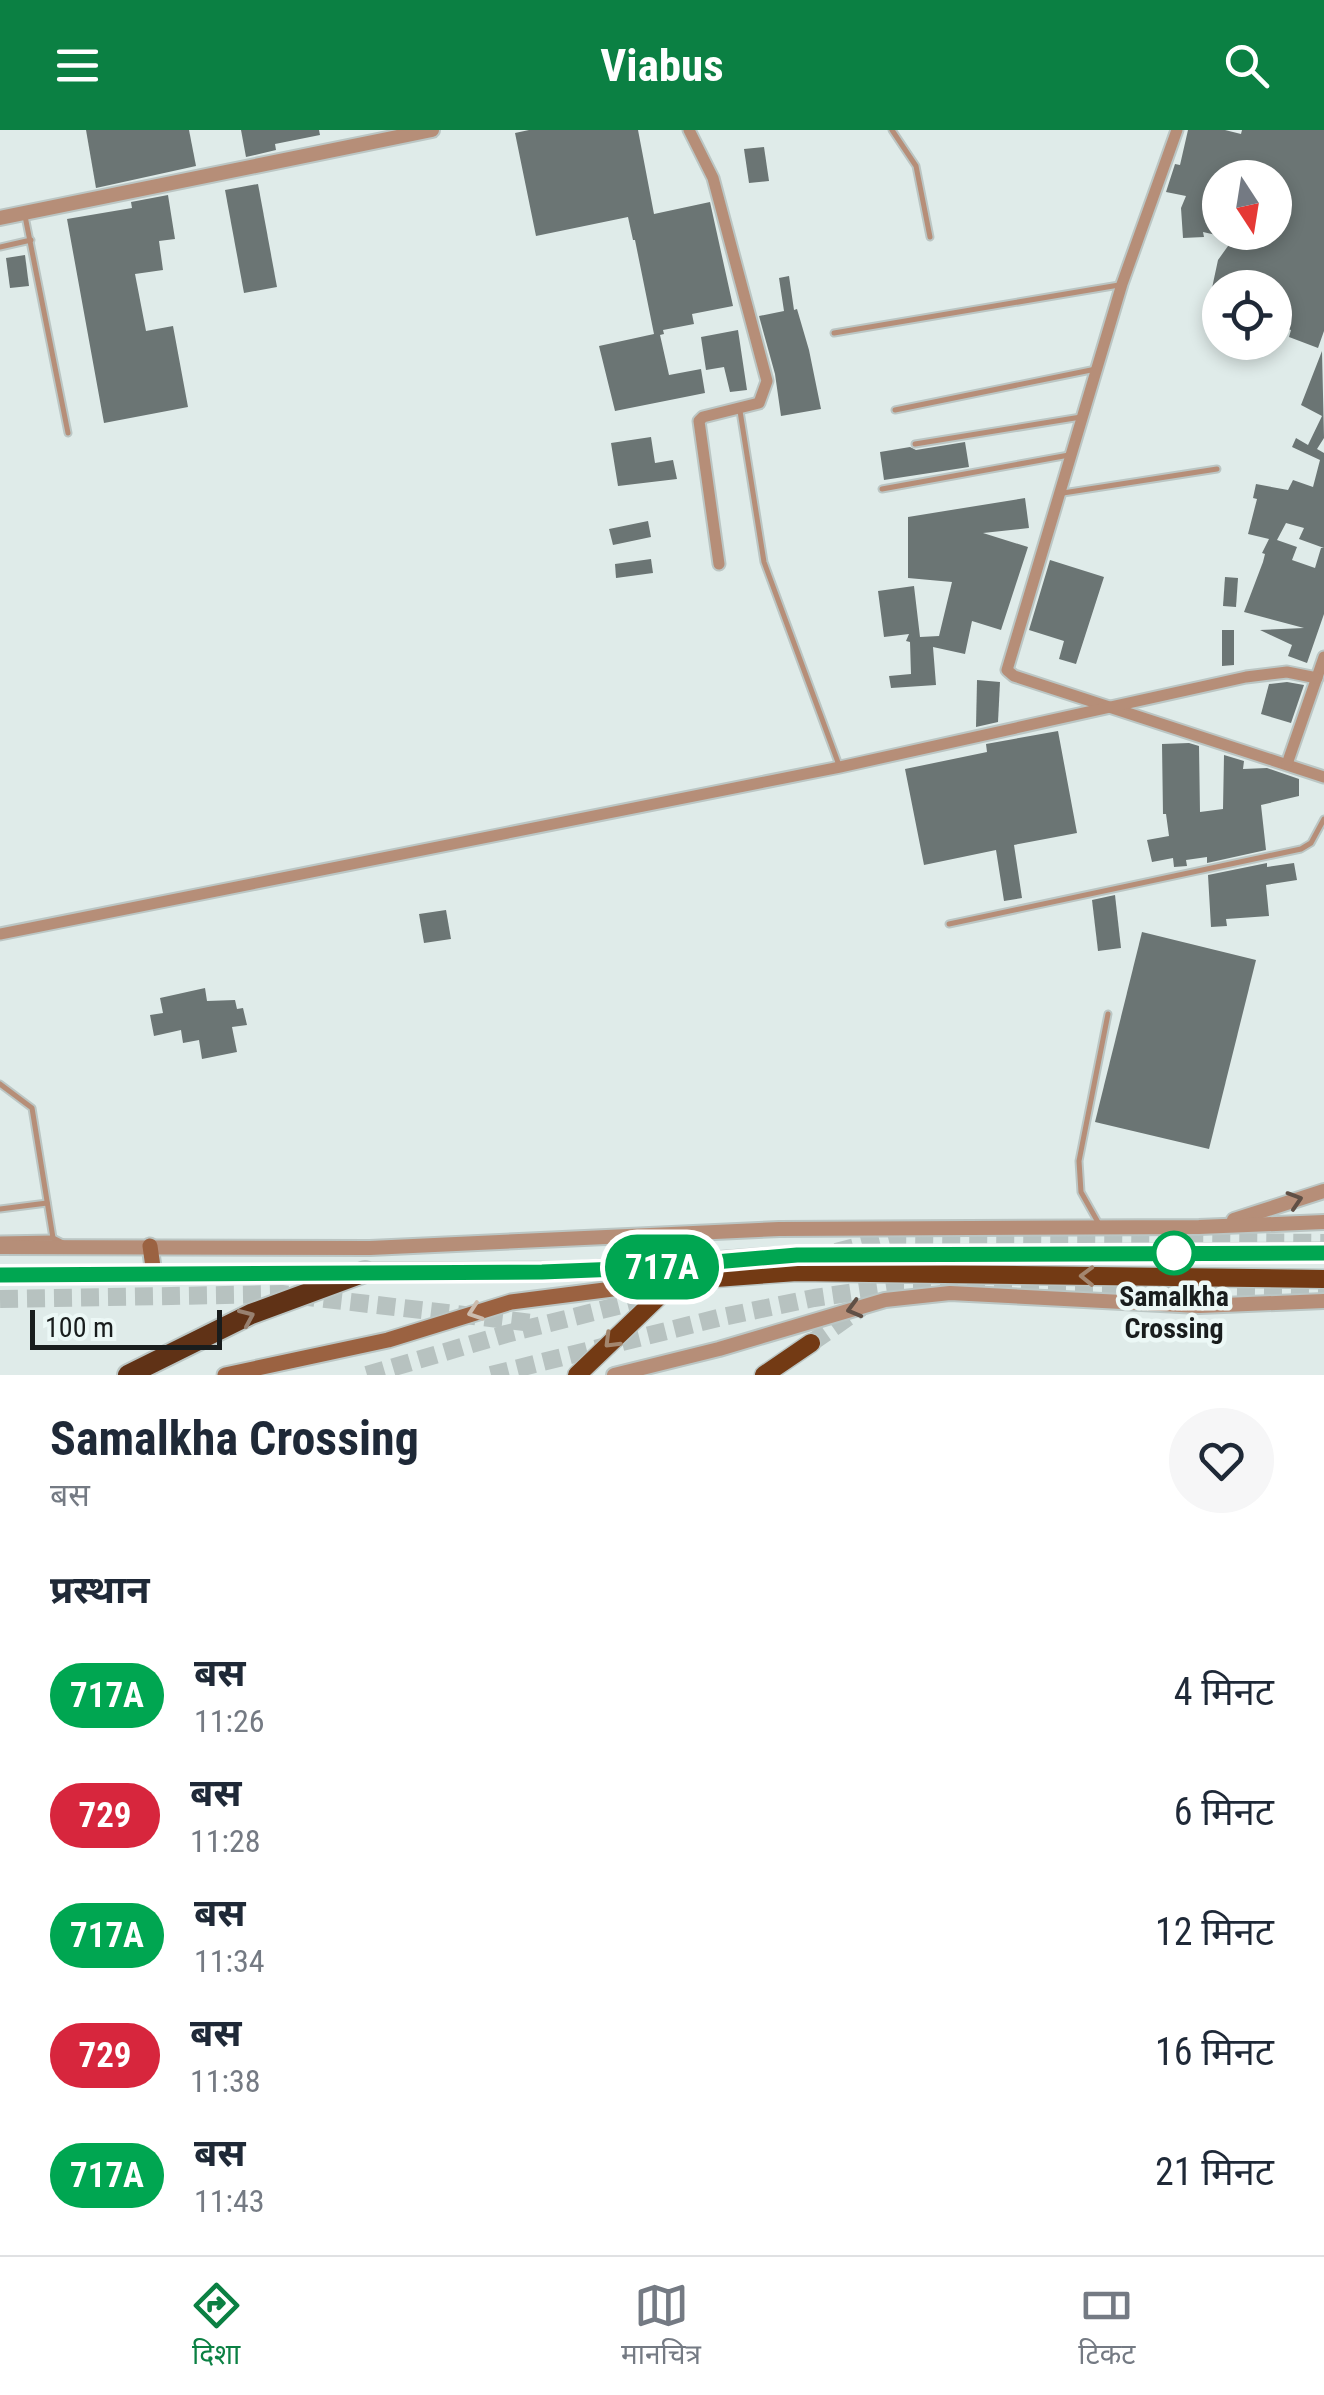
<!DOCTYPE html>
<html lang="hi">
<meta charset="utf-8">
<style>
:root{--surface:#fff;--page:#f6f6f7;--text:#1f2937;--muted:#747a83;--line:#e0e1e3;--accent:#0b8043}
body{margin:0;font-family:"Roboto Condensed","Noto Sans Devanagari",sans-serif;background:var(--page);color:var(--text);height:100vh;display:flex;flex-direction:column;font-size:38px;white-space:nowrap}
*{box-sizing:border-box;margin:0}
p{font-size:32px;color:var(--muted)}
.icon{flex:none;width:55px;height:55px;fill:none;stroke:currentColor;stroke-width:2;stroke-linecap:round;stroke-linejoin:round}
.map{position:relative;height:1245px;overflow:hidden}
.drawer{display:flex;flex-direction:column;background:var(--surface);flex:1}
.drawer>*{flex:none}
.badge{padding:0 20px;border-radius:32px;font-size:35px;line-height:65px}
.needle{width:65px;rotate:168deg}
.controls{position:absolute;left:1202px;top:30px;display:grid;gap:20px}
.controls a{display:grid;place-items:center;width:90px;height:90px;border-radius:50%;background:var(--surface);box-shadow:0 5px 15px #0003;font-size:50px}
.scale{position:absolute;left:30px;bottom:25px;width:192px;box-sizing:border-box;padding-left:10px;border:5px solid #191d1d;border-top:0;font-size:28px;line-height:35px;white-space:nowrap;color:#191d1d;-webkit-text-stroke:8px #ecf8f6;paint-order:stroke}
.map>.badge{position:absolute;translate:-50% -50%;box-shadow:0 0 0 5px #fff}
h2{padding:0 50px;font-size:38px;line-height:90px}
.round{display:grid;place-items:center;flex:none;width:105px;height:105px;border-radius:52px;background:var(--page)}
.overview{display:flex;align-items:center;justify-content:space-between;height:170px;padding:0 50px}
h1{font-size:48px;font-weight:700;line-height:75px}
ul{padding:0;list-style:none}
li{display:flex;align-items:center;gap:30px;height:120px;padding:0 50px}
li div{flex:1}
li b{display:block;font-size:38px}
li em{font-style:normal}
li .badge{min-width:110px;font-weight:700;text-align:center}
header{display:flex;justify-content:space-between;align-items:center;height:130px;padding:0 50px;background:var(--accent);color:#fff;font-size:45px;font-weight:700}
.dock{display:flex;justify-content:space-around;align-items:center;height:140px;border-top:2px solid var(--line);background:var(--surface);font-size:28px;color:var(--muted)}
.dock a{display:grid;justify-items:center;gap:5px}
.dock .current{color:var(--accent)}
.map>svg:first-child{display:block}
.building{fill:#6b7574}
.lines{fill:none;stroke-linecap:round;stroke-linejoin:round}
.trunk-tunnel{stroke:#b7c2c0;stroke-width:18;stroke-dasharray:18 9;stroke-linecap:butt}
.service-casing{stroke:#bbc6c4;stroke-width:9}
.minor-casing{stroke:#bbc6c4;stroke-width:15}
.tertiary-casing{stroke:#bbc6c4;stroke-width:18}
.secondary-casing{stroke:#bbc6c4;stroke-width:19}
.trunk-casing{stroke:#bbc6c4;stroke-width:21}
.motorway-casing{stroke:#bbc6c4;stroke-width:24}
.service{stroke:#b68e78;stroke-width:5}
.minor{stroke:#b68e78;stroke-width:11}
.tertiary{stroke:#b68e78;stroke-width:14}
.secondary{stroke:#9b6241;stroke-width:15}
.trunk{stroke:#733a14;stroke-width:18}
.motorway{stroke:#603216;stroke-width:20}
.oneway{stroke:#605046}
.oneway2{stroke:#a3866e}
.oneway3{stroke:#ccbcae}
.oneway4{stroke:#988170}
.line-casing{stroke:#fff;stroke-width:22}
.line{stroke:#00a651;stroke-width:15}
.stop-dot{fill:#fff;stroke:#00a651;stroke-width:5}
.labels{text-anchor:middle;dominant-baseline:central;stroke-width:9;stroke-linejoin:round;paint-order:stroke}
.stop-label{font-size:28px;font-weight:bold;fill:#191d1d;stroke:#ecf8f6}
</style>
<header><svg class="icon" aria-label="menu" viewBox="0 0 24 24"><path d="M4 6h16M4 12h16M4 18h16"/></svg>Viabus<svg class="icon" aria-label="search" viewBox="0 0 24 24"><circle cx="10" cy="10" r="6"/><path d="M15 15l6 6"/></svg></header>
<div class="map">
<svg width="1324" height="1245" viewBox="0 0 1324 1245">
<rect width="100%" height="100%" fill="#dfebe9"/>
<g class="building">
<polygon points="86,0 189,0 196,36 96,58"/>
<polygon points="241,0 319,0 320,5 275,14 276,20 246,27"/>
<polygon points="529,0 638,0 654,84 710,72 733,176 692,184 694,194 663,200 664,204 660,205 669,245 701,239 705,263 615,281 599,216 654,204 635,110 633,110 628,87 536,106 515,3"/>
<polygon points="1188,0 1225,0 1241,4 1242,0 1324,0 1324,201 1318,218 1289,207 1291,200 1275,195 1275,158 1243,158 1235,154 1233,158 1212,158 1218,130 1238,102 1275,102 1275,48 1220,48 1220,89 1216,105 1203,102 1204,107 1183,108 1181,78 1186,66 1166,62 1175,34 1180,35"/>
<polygon points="764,17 769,51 749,53 744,19"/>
<polygon points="258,54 277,157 244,163 225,60"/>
<polygon points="168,65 175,109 159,111 163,140 135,144 146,201 173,196 188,277 104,293 67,89 132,78 131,72"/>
<polygon points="25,125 29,156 10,158 6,128"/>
<polygon points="789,146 794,180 797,179 809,220 821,279 781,286 775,244 759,186 784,181 779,148"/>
<polygon points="738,200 747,260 730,262 724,237 706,240 701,207"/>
<polygon points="1322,221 1324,308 1317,319 1324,323 1324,418 1299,409 1304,398 1286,393 1277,410 1297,417 1292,430 1315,438 1321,418 1324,418 1324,484 1307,533 1288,526 1292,515 1260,500 1304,498 1244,482 1263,432 1265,424 1262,423 1269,409 1248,404 1257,369 1253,368 1256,354 1288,360 1293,350 1313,357 1320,330 1292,317 1296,308 1308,315 1322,286 1301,275"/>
<polygon points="651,307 655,333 673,330 677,349 618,356 611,313"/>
<polygon points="965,312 969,337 884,350 880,322 910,317 916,320"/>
<polygon points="1025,368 1029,398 983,403 1028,417 1001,500 972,491 965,524 933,517 936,555 891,558 889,546 911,544 910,512 906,511 909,504 884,507 878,461 914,456 920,507 939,506 952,452 908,448 908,387"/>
<polygon points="648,391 651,407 613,415 609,399"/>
<polygon points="651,429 653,443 616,448 615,434"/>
<polygon points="1050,430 1104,447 1076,534 1059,529 1064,511 1029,500"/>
<polygon points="1225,447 1238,448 1236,477 1223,476"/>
<polygon points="1222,500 1234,500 1234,535 1222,536"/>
<polygon points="977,550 1000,552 998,592 976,597"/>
<polygon points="1287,552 1304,555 1291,593 1261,584 1269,554"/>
<polygon points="1058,601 1077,703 1014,715 1022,768 1004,771 996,720 924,735 905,639 987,622 986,614"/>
<polygon points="1189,613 1199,616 1200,682 1223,679 1224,625 1244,631 1243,639 1267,638 1299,649 1299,666 1261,675 1266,720 1207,733 1207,727 1186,730 1187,736 1174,737 1173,728 1152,732 1147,710 1169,706 1166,684 1163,684 1162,614"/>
<polygon points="1267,733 1267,737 1294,733 1297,750 1266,755 1269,786 1226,789 1227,796 1211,797 1208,745"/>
<polygon points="1115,765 1121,818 1098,821 1092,770"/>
<polygon points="446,780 451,809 424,813 419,784"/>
<polygon points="1142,802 1256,830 1209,1019 1095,992"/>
<polygon points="205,858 207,871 235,870 237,879 243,878 247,895 232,897 237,922 202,929 199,910 183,913 181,900 154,906 150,885 163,883 160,868"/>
</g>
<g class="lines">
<g class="trunk-tunnel">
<polyline points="836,1122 891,1108 1324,1113"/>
<polyline points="0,1169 282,1164 533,1193"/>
<polyline points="811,1213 861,1178"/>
<polyline points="367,1245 506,1204 709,1153"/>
<polyline points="491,1245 718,1188 814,1168 895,1156 1324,1162"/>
</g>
<defs>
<g id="service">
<polyline points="892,0 916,36 930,107"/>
<polyline points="25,86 68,303"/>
<polyline points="0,117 31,110"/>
<polyline points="834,203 1119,155"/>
<polyline points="895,280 1096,239"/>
<polyline points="740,281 764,432 839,635"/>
<polyline points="915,314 1081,287"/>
<polyline points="882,359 1069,325"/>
<polyline points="1063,363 1217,339"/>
<polyline points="949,794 1301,719 1311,713 1324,689"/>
<polyline points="0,954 32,978 53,1108"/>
<polyline points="0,1079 47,1073"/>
<polyline points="1099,1094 1081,1062 1079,1031 1108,884"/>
<polyline points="0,1109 53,1108 63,1113"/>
</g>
<g id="minor">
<polyline points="689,0 713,48 767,251 759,273 703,287 699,291 719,434"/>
<polyline points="1177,0 1122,154 1007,540 1014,546 1324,647"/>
<polyline points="1287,634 1324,527"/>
<polyline points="0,804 840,637 1246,547 1287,542 1317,548"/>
</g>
<g id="tertiary">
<polyline points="0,88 432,0"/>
<polyline points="1234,1090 1324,1061"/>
<polyline points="0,1117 370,1118 779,1099 1199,1097 1324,1092"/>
<polyline points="614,1245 719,1219 885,1170 950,1163 1199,1176 1324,1171"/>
</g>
<g id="secondary">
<polyline points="150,1116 154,1144"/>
<polyline points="0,1145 351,1142"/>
<polyline points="225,1245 388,1210 511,1172 675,1151"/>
</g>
<g id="trunk">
<polyline points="365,1142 576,1141 797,1125 1324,1122"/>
<polyline points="577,1245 675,1151 797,1142 1324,1149"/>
<polyline points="764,1245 811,1213"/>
</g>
<polyline id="motorway" points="128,1245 251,1184 365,1142"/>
</defs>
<use href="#service" class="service-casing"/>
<use href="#minor" class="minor-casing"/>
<use href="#tertiary" class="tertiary-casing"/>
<use href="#secondary" class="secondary-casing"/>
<use href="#trunk" class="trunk-casing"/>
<use href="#motorway" class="motorway-casing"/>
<use href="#service" class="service"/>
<use href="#minor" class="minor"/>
<use href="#tertiary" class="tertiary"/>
<use href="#secondary" class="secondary"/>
<use href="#trunk" class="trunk"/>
<use href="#motorway" class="motorway"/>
</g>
<defs><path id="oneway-chevron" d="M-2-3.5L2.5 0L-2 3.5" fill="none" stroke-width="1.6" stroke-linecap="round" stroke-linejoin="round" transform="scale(2.5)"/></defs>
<g class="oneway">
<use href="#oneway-chevron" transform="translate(1295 1070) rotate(-18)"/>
<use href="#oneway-chevron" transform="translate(854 1179) rotate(164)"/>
</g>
<g class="oneway2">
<use href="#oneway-chevron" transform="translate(1087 1146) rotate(-179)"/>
<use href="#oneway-chevron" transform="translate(611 1211) rotate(135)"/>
</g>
<use class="oneway3" href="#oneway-chevron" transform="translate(475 1182) rotate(161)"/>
<use class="oneway4" href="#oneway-chevron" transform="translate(247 1187) rotate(-24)"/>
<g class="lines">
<defs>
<polyline id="line" points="0,1145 542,1142 645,1138 797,1125 1324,1123"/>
</defs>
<use href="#line" class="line-casing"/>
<use href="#line" class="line"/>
</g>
<circle class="stop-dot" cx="1174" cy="1123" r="20"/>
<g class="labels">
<g class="stop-label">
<text x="1174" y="1166">Samalkha<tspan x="1174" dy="32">Crossing</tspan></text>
</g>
</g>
</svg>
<div class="controls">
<a><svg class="needle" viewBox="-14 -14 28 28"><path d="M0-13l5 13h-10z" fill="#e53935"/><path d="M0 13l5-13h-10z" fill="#747a83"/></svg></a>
<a><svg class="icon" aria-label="locate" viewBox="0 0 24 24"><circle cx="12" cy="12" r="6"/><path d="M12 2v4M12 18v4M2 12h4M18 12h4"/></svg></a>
</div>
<div class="scale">100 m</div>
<b class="badge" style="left:662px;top:1137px;background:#00a651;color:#fff">717A</b>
</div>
<section class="drawer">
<div class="overview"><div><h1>Samalkha Crossing</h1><p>बस</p></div><a class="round"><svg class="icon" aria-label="heart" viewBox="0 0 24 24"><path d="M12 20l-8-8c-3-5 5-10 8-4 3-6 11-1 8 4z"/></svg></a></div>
<h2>प्रस्थान</h2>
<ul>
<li><span class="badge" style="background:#00a651;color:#fff">717A</span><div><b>बस</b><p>11:26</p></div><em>4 मिनट</em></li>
<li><span class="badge" style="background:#d7263d;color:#fff">729</span><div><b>बस</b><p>11:28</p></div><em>6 मिनट</em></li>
<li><span class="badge" style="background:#00a651;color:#fff">717A</span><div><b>बस</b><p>11:34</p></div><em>12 मिनट</em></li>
<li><span class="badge" style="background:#d7263d;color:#fff">729</span><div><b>बस</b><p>11:38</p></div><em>16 मिनट</em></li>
<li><span class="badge" style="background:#00a651;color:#fff">717A</span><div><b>बस</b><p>11:43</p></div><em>21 मिनट</em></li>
</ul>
</section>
<nav class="dock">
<a class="current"><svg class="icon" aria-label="directions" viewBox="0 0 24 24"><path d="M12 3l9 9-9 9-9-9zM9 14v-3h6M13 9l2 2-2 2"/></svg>दिशा</a>
<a><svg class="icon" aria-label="map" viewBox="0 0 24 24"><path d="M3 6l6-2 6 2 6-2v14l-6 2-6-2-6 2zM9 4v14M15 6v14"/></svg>मानचित्र</a>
<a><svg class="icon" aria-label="tickets" viewBox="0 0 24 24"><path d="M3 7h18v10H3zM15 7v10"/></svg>टिकट</a>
</nav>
